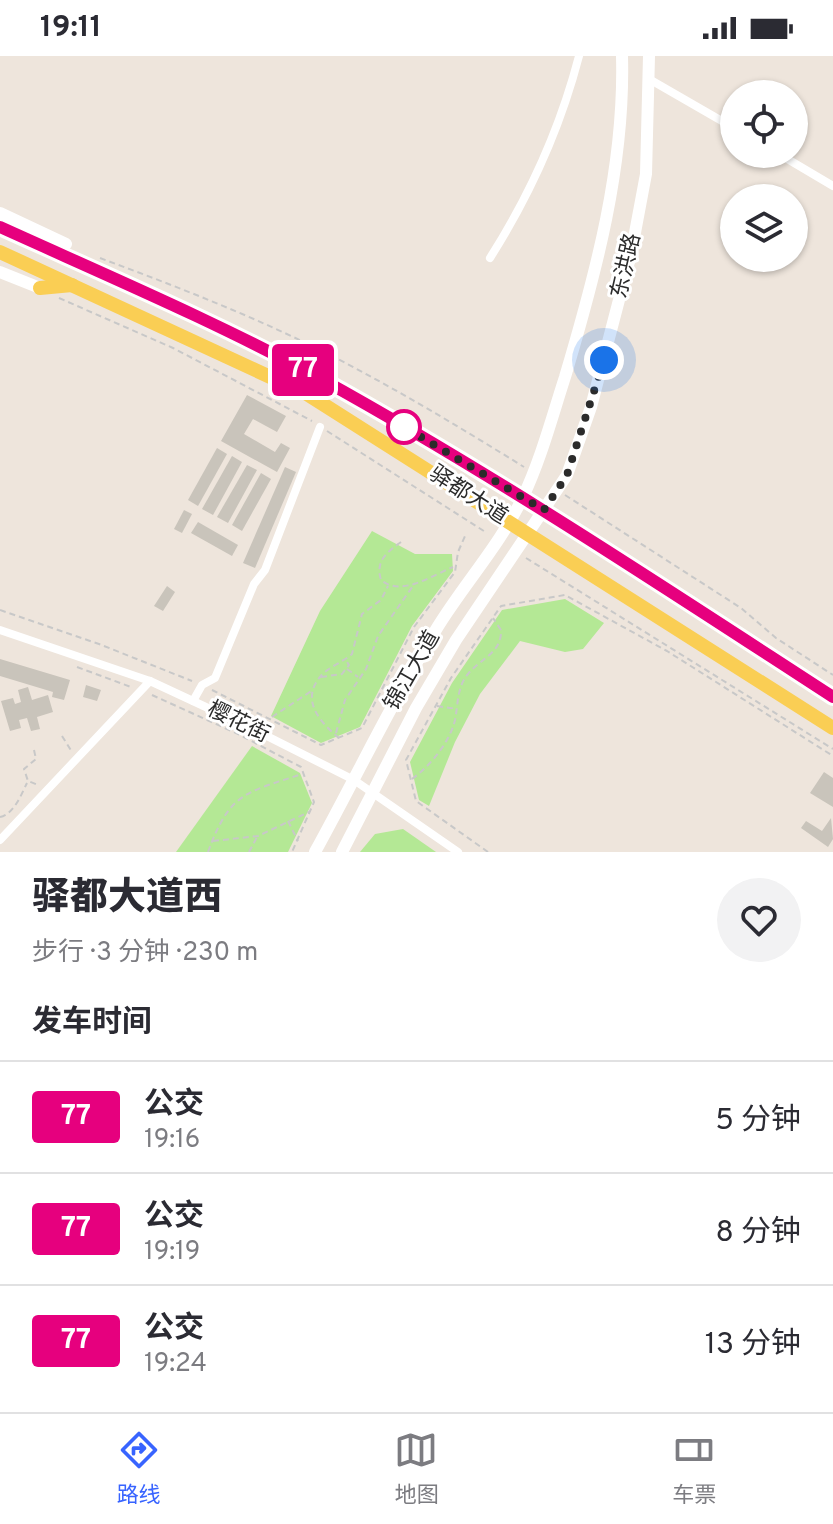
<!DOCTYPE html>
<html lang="zh">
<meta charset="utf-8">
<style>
:root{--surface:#fff;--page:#f2f2f3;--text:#2b2b33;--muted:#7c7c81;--line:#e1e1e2;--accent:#3864ff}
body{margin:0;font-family:Overpass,"Noto Sans SC",sans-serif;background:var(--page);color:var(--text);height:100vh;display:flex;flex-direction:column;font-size:30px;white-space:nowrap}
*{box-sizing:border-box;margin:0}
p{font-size:26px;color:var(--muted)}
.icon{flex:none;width:44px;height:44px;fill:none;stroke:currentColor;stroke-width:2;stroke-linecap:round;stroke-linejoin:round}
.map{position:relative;height:796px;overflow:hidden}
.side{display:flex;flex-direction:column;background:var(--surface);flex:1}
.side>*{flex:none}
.badge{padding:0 16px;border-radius:6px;font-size:28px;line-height:52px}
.fabs{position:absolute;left:720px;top:24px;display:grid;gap:16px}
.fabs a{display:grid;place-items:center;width:88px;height:88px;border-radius:50%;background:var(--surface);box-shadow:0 2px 6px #0004;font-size:40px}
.you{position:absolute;width:40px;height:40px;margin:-20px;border:6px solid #fff;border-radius:50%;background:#1a73e8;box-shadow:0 0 0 12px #1a73e833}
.map>.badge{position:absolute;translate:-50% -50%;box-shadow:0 0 0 4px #fff}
h2{padding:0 32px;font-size:30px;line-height:72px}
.round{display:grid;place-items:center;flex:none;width:84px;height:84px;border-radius:42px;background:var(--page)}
.headline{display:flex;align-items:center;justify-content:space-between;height:136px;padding:0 32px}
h1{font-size:38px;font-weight:800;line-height:60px}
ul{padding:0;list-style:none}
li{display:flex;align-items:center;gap:24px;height:112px;padding:0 32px;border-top:2px solid var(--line)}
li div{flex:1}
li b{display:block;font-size:30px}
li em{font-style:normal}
li .badge{min-width:88px;font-weight:700;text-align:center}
.status{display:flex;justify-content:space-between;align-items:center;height:56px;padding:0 40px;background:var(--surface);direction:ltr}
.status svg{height:22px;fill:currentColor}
.tabs{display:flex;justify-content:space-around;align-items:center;height:112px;border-top:2px solid var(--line);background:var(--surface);font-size:22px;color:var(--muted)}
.tabs a{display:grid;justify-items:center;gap:4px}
.tabs .current{color:var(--accent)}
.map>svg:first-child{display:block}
.green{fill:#b4e895}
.building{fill:#c9c4bb}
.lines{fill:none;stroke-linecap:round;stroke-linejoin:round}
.path{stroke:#c8c8c8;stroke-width:2;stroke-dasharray:6 4;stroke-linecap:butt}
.street{stroke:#fff;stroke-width:8}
.secondary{stroke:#fff;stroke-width:12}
.primary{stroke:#face54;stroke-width:14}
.line-casing{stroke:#fff;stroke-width:18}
.line{stroke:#e6007e;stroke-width:12}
.walk{stroke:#2b2b2b;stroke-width:8;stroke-dasharray:0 14.4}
.stop-dot{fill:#fff;stroke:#e6007e;stroke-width:4}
.labels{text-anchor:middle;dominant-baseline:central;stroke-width:6;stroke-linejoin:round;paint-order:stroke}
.street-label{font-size:22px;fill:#2b2b2b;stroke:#fff}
</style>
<div class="status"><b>19:11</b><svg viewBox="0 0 49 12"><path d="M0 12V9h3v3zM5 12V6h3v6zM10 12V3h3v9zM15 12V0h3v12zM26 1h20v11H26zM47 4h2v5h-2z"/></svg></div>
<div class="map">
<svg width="833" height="796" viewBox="0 0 833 796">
<rect width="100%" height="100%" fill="#eee5dc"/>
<g class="green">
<polygon points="372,475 415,498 452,498 453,515 412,570 360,671 321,687 271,660 320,555"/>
<polygon points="565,543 604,567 583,593 565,596 520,585 480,638 455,686 429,750 419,744 410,706 452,627 502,554"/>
<polygon points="252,690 300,717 312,747 288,796 176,796"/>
<polygon points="403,773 436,796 360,796 375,778"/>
</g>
<g class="building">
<polygon points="247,339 286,360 277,376 253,363 244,378 275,396 281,387 290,392 277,416 221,385"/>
<polygon points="217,392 227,398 198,450 188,444"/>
<polygon points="232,400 242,406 213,459 202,453"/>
<polygon points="247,409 257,414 228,467 217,461"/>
<polygon points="285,411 296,416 255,512 243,507"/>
<polygon points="261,417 271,423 242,475 232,469"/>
<polygon points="184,454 192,458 182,477 174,473"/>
<polygon points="198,466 238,489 232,500 191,477"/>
<polygon points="167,530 175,536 163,555 154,550"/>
<polygon points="0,603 70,624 64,644 52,641 53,636 0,620"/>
<polygon points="86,629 101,634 97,645 83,641"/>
<polygon points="28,631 32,644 48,639 53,656 37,661 40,673 31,675 27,662 19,664 21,672 10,675 1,645 13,642 15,648 21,646 18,634"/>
<polygon points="824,716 833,722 833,751 810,737"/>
<polygon points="831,762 833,783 828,791 801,772 806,765 822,775"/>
</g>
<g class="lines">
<g class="path">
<path d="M100,202C178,231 258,262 332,300C398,334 461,372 524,411"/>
<polyline points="59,242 173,292 312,365"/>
<polyline points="327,375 487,477"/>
<polyline points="565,439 741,552 776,582 833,619"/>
<path d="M401,486C387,496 375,505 381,524C401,541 431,520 453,511"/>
<polyline points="526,502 833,693"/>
<polyline points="0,554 99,588 192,625"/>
<polyline points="77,611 131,631"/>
<polyline points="347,613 358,621"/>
<polyline points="321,621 342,618 349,609 347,606"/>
<polyline points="212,634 321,689 362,672 414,571 455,516 458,496 465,480"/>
<polyline points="152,639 238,678 301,711 314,746 292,796"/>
<polyline points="437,650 457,653"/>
<polyline points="272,661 313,634"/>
<polyline points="336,677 345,644 366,613 378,580 415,527"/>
<polyline points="62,680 72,696"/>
<path d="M339,682C321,667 300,645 320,621C328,611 343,606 352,598L362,558L381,544L388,530"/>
<polyline points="34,694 36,703 24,713 28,725 38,729"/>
<path d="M412,723C430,710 450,686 455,664C458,649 457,635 465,622C477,603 502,599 501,574L493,562"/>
<path d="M0,761C14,758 21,739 27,727"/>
<polyline points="288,765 298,785"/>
<polyline points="213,785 258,780 309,756"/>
<path d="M208,796C230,736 245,737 302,718"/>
<polyline points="249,796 257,781"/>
<polyline points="488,796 416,745 406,704 451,622 501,550 565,539 667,595 833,700"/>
</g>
<g class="street">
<polyline points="649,23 734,72"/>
<polyline points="779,98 833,130"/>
<path d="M490,202C530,139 560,73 579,0"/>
<polyline points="0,574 150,625 253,673 354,724 458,796"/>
<polyline points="193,645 202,629 215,622 254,528 265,514 320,371"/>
<polyline points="0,784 150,625"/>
</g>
<g class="secondary">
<polyline points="0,157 66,188"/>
<polyline points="0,216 40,232"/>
<path d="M315,796C356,722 392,645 437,572C464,528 500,489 523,441C541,403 552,361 565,321C596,217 625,109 622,0"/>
<polyline points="342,796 416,652 456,584 567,419 591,351 631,198 646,118 649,0"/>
</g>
<g class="primary">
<path d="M0,171C108,220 219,267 323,324C498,421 665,532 833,641"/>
<polyline points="0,196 307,338 833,672"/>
<polyline points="40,232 72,229"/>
</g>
</g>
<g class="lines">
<defs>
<path id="line" d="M0,171C108,220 219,267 323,324C498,421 665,532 833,641"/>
</defs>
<use href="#line" class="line-casing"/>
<use href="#line" class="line"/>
<polyline class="walk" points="404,371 394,365 544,454 567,419 604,304"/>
</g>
<circle class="stop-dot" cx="404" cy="371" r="16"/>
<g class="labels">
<g class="street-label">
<text transform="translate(627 210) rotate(-77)">东洪路</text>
<text transform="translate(468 440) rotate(33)">驿都大道</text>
<text transform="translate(413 615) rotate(-60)">锦江大道</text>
<text transform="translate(238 667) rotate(26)">樱花街</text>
</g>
</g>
</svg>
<div class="fabs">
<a><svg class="icon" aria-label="locate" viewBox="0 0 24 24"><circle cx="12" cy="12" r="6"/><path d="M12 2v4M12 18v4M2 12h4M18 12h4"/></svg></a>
<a><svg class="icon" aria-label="layers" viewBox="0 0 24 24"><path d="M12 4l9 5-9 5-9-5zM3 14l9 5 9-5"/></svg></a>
</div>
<div class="you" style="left:604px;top:304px"></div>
<b class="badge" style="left:303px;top:314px;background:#e6007e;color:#fff">77</b>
</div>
<section class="side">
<div class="headline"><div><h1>驿都大道西</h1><p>步行 · 3 分钟 · 230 m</p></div><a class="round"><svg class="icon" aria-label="heart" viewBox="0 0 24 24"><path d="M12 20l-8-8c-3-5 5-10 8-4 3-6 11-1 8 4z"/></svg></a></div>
<h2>发车时间</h2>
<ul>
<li><span class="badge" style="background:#e6007e;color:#fff">77</span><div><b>公交</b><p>19:16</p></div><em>5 分钟</em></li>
<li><span class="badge" style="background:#e6007e;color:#fff">77</span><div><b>公交</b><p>19:19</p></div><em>8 分钟</em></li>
<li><span class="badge" style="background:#e6007e;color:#fff">77</span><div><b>公交</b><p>19:24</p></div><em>13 分钟</em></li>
</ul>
</section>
<nav class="tabs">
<a class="current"><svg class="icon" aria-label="directions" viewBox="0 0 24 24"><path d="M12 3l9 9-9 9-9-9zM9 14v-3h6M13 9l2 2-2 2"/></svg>路线</a>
<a><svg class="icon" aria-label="map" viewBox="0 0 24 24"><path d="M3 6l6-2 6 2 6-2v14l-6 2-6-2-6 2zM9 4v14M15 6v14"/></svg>地图</a>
<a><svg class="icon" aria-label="tickets" viewBox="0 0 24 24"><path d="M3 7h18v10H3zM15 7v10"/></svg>车票</a>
</nav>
